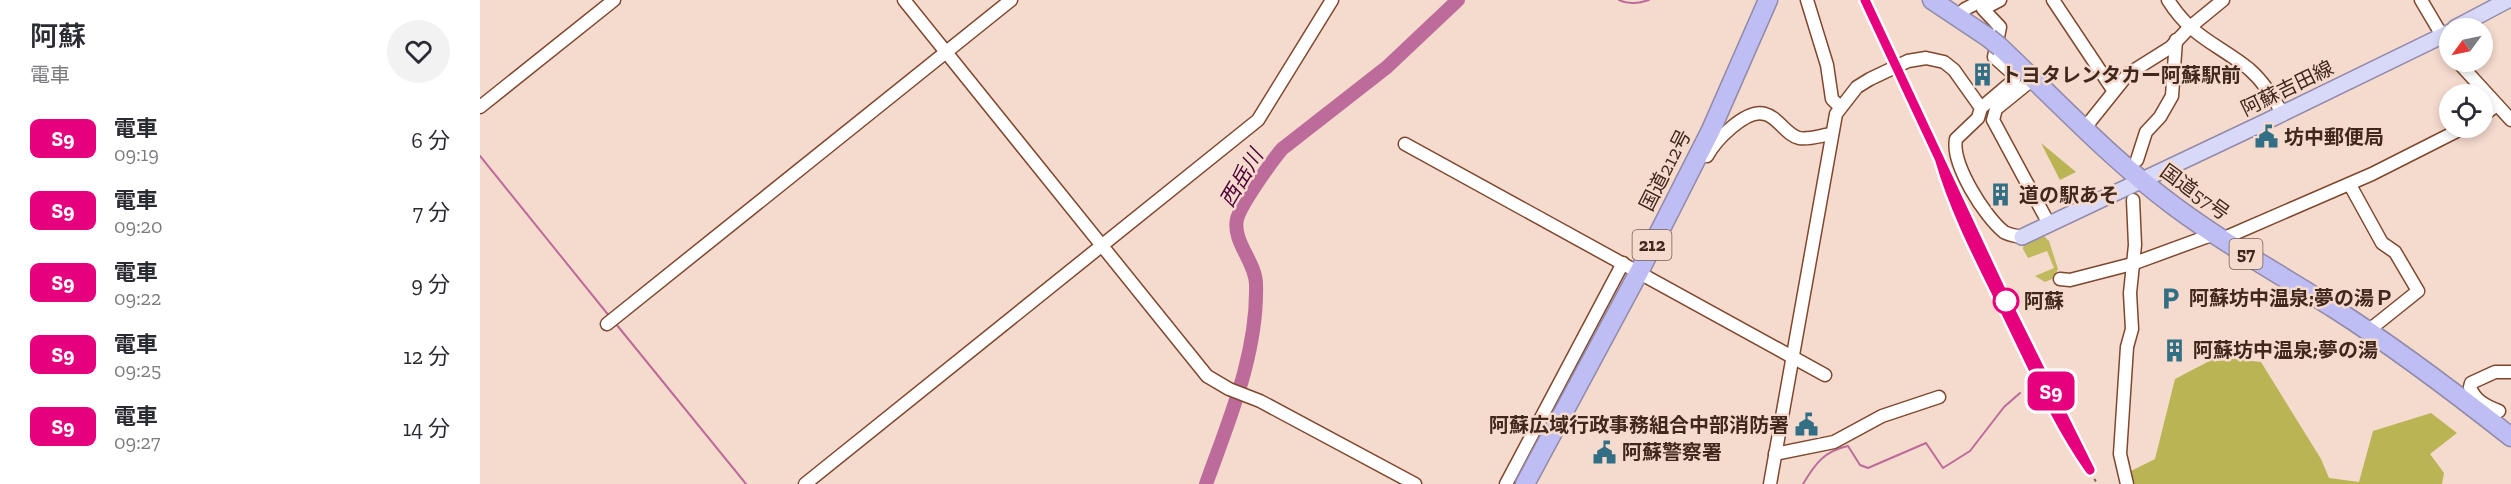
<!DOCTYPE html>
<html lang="ja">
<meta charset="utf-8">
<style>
:root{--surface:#fff;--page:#f2f2f3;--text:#2b2b33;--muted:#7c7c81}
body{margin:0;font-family:"Zilla Slab","Noto Sans JP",serif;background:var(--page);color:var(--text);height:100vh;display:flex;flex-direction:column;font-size:22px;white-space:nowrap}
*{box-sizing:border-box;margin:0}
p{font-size:20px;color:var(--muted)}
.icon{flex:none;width:33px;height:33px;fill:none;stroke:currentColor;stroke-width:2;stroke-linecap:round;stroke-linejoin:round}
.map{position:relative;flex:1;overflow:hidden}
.details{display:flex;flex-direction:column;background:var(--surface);width:480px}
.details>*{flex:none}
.badge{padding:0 12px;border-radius:9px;font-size:21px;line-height:39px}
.needle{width:39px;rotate:237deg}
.buttons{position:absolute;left:1959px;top:18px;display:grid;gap:12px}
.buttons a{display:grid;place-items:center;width:54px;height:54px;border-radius:50%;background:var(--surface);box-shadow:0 3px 9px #0003;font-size:30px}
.map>.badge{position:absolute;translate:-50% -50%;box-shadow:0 0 0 3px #fff}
.round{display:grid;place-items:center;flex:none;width:63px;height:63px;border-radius:32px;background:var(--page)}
.overview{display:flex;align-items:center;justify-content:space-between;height:102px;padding:0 30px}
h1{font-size:28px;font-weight:600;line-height:45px}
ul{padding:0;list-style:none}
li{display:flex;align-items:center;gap:18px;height:72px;padding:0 30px}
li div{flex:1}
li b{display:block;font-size:22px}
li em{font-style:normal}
li .badge{min-width:66px;font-weight:700;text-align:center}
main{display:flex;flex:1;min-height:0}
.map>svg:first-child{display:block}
.green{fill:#c0b95d}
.forest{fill:#bbb454}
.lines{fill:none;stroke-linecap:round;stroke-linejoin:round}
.stream{stroke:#bc6b9a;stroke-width:2}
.river{stroke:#bc6b9a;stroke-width:14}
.minor-casing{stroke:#7f472d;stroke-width:15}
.major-casing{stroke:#928aa8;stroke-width:18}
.highway-casing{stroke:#928aa8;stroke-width:21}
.minor{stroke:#fff;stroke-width:12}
.major{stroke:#d8d8f8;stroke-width:15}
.highway{stroke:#bebef4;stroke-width:18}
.rail{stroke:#7b6155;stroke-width:2;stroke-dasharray:3 6;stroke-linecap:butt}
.highway-bridge-casing{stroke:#928aa8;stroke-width:21;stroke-linecap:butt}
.highway-bridge{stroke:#bebef4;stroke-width:18}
.line-casing{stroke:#fff;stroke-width:14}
.line{stroke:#e6007e;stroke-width:9}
.stop-dot{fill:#fff;stroke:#e6007e;stroke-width:3}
.labels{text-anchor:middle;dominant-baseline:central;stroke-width:5;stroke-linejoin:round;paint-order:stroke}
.shield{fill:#f5dace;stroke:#775d51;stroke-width:1.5}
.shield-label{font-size:18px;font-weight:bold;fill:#41281c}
.poi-label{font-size:20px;font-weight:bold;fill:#41281c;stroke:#f5dace;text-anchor:start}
.street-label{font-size:20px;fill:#41281c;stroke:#f5dace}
.stop-label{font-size:20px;font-weight:bold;fill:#41281c;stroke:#f5dace;text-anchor:start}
.water-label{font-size:21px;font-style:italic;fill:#4f0238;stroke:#f5dace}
</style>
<main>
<section class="details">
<div class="overview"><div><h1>阿蘇</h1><p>電車</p></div><a class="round"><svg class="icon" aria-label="heart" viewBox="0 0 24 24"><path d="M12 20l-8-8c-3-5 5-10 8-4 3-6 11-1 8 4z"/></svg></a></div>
<ul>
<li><span class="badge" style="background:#e6007e;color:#fff">S9</span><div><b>電車</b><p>09:19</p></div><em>6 分</em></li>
<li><span class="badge" style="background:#e6007e;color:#fff">S9</span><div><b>電車</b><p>09:20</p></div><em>7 分</em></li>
<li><span class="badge" style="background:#e6007e;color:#fff">S9</span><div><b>電車</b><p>09:22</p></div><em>9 分</em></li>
<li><span class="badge" style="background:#e6007e;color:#fff">S9</span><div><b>電車</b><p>09:25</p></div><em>12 分</em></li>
<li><span class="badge" style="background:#e6007e;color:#fff">S9</span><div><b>電車</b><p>09:27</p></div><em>14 分</em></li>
</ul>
</section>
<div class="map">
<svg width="2031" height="484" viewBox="0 0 2031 484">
<rect width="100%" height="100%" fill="#f5dace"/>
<polygon class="green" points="1562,234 1569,241 1578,269 1574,278 1565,282 1555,276 1574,268 1567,251 1548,258 1543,249 1544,241"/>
<g class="forest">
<polygon points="1561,143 1596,172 1580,180"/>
<polygon points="1737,357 1781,362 1841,459 1849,478 1879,482 1893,431 1951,413 1977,433 1950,454 1964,473 1962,484 1651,484 1649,472 1675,459 1695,379"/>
</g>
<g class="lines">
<g class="stream">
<path d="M1139,0C1149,5 1159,3 1169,0"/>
<polyline points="0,156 130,317"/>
<polyline points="136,324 266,484"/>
<path d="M1323,484C1335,464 1344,451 1368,446L1380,465L1388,468L1446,443L1463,468L1490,451L1524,407L1540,393"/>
</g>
<path class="river" d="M726,484C749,420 778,353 776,284C776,262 752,242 757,219C761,204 792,161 802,149L907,67L978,0"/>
<defs>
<g id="minor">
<polyline points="424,0 727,376 749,389 780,401 935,484"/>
<polyline points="1327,0 1347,65 1352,99 1360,107"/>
<polyline points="1573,0 1633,90"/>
<path d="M1688,0C1712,38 1738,44 1769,69C1784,82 1793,98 1803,114"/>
<polyline points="1941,0 1970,49"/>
<polyline points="1478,16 1485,9 1503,0"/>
<polyline points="1978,62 2031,120"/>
<polyline points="1553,79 1516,109 1513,120 1569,224"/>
<polyline points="0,107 134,0"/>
<polyline points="1501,108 1534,80 1532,73 1514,57 1520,27 1503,9 1520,0"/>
<polyline points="2002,116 2017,105"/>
<polyline points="1604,129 1648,74 1691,47 1710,27 1743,0"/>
<polyline points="925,144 1345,375"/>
<path d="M1227,156C1235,141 1266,108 1285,114C1298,117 1306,135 1319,138C1329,140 1342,135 1352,134"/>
<polyline points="1657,160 1666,132 1680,117 1692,96 1696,40"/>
<polyline points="1870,185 1902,243 1915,252 1938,291 1888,331"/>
<polyline points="1742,239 1892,174 1983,128"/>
<polyline points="1580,279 1590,280 1652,264 1734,234"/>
<polyline points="127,324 531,0"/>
<path d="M2019,411C2006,406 1995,401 1990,387L1991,383L2015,372H2031"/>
<polyline points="1295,454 1354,442 1402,416 1459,397"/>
<polyline points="325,484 778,120 852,0"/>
<polyline points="1026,484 1143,263"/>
<path d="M1290,484L1356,114L1377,87L1390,79L1428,61L1446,58L1464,62L1474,70L1501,108L1498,118L1476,139C1471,164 1505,217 1524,232C1529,235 1536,236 1542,237"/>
<polyline points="1647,484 1640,454 1647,347 1652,329 1650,293 1655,245 1653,200"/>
</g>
<g id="major">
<polyline points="1975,28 2028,0"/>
<polyline points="1542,237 1785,122 1970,32"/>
</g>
<g id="highway">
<polyline points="1452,0 1509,38"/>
<path d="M1520,47C1577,101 1631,159 1694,206C1745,244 1801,275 1855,309C1916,348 1974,392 2031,437"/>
<polyline points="1045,484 1159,272 1231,130 1288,0"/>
</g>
</defs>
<use href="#minor" class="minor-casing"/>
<use href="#major" class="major-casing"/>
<use href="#highway" class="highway-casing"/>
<use href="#minor" class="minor"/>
<use href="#major" class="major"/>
<use href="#highway" class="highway"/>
<polyline class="rail" points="1385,0 1526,301 1617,484"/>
<defs>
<polyline id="highway-bridge" points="1509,38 1520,47"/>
</defs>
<use href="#highway-bridge" class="highway-bridge-casing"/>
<use href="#highway-bridge" class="highway-bridge"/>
</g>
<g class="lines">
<defs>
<path id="line" d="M1385,0L1526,301L1610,470C1577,423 1555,372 1530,321C1505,269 1476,216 1460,161"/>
</defs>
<use href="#line" class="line-casing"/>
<use href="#line" class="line"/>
</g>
<defs>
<symbol id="building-bare" viewBox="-9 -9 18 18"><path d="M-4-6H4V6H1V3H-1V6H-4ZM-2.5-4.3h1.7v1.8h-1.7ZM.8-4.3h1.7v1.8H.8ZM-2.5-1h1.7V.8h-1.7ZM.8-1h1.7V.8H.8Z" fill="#326f85" stroke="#f5dace" stroke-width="2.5" paint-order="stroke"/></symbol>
<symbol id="civic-bare" viewBox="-9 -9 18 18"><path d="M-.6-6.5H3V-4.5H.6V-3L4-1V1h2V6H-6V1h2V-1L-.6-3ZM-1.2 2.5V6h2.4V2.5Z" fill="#326f85" stroke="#f5dace" stroke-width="2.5" paint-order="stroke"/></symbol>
<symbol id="parking-bare" viewBox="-9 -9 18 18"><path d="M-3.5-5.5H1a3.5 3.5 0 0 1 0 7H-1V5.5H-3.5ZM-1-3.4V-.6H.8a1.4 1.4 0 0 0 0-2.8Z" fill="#326f85" stroke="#f5dace" stroke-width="2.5" paint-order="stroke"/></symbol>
</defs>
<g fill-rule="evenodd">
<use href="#building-bare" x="1486" y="58" width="33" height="33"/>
<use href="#civic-bare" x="1770" y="120" width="33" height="33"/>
<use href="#building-bare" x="1504" y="178" width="33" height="33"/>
<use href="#parking-bare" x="1674" y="282" width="33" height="33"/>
<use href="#building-bare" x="1678" y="334" width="33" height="33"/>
<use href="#civic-bare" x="1310" y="408" width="33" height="33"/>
<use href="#civic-bare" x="1108" y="436" width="33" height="33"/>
</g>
<circle class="stop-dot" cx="1526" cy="301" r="12"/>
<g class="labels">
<g class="shield">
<rect x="1152.5" y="230" width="39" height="30" rx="4.5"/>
<rect x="1749.5" y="239" width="33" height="30" rx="4.5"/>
</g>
<g class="shield-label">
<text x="1172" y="245">212</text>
<text x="1766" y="254">57</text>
</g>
<g class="poi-label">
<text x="1521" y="75">トヨタレンタカー阿蘇駅前</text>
<text x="1804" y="137">坊中郵便局</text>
<text x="1539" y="195">道の駅あそ</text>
<text x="1709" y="298">阿蘇坊中温泉;夢の湯Ｐ</text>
<text x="1713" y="350">阿蘇坊中温泉;夢の湯</text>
<text x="1309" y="425" text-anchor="end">阿蘇広域行政事務組合中部消防署</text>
<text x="1142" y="452">阿蘇警察署</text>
</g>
<g class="street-label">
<text transform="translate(1807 88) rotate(-26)">阿蘇吉田線</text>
<text transform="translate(1185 170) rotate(-63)">国道212号</text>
<text transform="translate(1715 192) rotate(36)">国道57号</text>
</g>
<g class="stop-label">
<text x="1544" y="301">阿蘇</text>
</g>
<g class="water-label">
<text transform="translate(761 178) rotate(-59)">西岳川</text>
</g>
</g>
</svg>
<div class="buttons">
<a><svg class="needle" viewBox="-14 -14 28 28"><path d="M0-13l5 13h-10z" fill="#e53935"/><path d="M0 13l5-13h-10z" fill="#7c7c81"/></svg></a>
<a><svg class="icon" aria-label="locate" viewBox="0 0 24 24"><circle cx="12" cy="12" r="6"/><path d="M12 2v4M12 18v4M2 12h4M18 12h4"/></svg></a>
</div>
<b class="badge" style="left:1571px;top:391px;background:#e6007e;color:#fff">S9</b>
</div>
</main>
